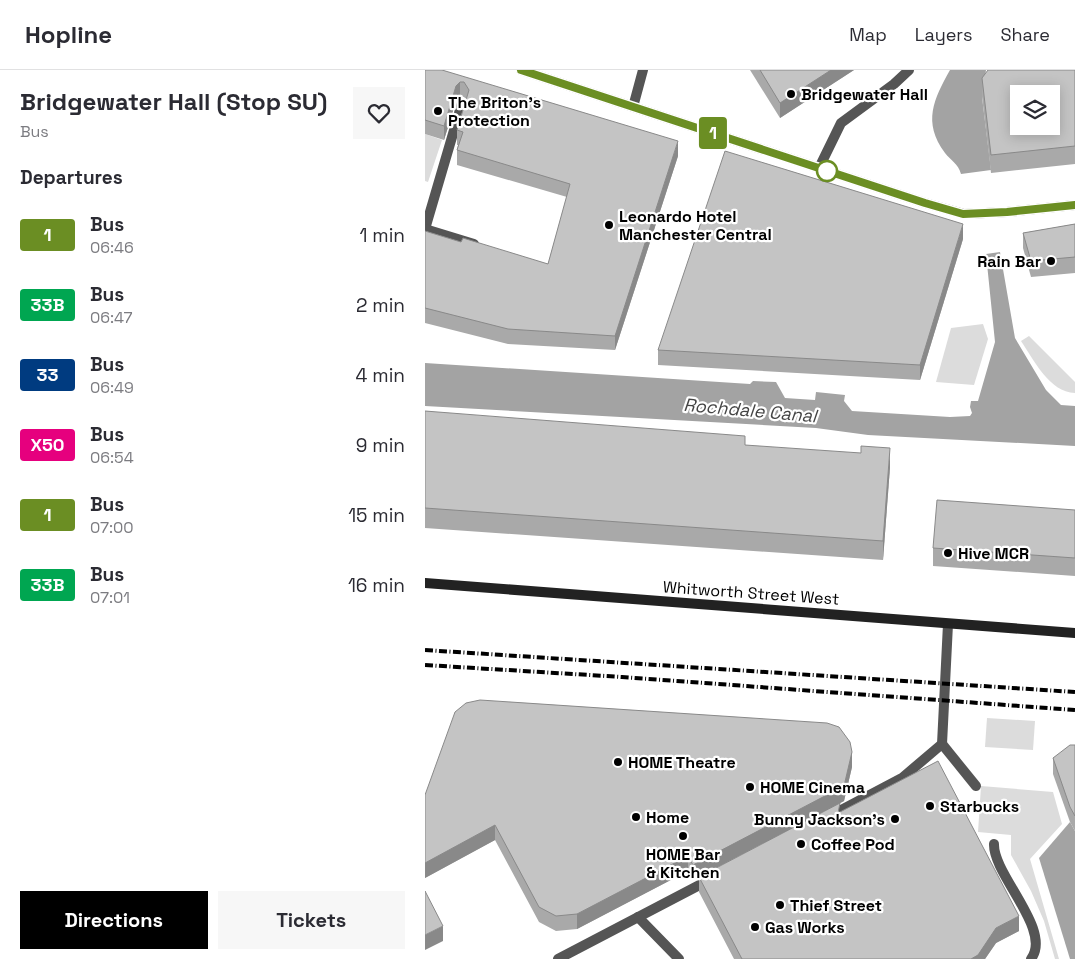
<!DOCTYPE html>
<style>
:root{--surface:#fff;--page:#f7f7f7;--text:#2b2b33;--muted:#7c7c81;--line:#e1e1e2;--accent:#000}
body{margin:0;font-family:"Space Grotesk",sans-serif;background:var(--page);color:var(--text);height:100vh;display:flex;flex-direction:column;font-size:19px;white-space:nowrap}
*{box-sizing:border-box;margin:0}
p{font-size:16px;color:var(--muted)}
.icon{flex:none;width:28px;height:28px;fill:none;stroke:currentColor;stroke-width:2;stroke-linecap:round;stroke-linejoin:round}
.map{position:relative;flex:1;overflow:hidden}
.sheet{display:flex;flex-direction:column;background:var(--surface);width:425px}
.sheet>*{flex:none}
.badge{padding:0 10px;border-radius:4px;font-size:18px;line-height:32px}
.tools{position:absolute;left:585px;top:15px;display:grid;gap:10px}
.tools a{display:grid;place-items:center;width:50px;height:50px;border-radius:0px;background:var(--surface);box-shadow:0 2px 12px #0003;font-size:25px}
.map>.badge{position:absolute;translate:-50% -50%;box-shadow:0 0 0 2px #fff}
h2{padding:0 20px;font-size:19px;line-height:45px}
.round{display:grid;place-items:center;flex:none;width:52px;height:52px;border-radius:0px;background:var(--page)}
.head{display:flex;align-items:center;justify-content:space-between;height:85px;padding:0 20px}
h1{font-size:24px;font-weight:700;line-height:38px}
.cta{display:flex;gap:10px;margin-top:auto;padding:10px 20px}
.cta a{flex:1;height:58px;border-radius:0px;background:var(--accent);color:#fff;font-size:20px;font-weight:700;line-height:58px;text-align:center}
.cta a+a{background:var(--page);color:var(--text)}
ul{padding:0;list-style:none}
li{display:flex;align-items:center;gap:15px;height:70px;padding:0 20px}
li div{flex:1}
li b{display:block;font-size:19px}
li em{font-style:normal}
li .badge{min-width:55px;font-weight:700;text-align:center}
header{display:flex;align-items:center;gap:30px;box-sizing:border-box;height:70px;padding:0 25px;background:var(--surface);border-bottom:1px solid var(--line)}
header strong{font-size:24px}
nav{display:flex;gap:28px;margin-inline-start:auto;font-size:18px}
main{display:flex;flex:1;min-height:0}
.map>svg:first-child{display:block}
.green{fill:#dcdcdc}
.water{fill:#a3a3a3}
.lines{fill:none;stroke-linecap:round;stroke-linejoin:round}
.lane{stroke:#555;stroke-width:10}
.street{stroke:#555;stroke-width:10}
.secondary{stroke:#222;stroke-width:10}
.rail{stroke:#000;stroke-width:4;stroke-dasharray:8 2.5 1 2.5;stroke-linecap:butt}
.wall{fill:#a9a9a9}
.shaded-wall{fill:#898989}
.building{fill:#c4c4c4;stroke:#898989;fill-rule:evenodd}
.line-casing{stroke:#fff;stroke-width:11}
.line{stroke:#6b8e23;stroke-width:8}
.poi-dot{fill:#000;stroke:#fff;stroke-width:2}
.stop-dot{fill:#fff;stroke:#6b8e23;stroke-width:2.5}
.labels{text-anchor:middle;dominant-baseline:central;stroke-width:4.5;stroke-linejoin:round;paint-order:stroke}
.poi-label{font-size:16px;font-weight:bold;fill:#000;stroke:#fff;text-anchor:start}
.street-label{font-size:16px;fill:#000;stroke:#fff}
.water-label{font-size:18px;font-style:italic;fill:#444;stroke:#fff}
</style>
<header>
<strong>Hopline</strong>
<nav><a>Map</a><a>Layers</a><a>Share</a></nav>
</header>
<main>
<section class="sheet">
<div class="head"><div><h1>Bridgewater Hall (Stop SU)</h1><p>Bus</p></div><a class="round"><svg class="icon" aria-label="heart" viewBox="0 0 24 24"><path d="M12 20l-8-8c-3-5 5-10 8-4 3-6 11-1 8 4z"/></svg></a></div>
<h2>Departures</h2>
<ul>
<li><span class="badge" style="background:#6b8e23;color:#fff">1</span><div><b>Bus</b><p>06:46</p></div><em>1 min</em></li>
<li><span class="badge" style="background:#00a651;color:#fff">33B</span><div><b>Bus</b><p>06:47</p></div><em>2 min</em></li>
<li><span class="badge" style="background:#003b80;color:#fff">33</span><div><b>Bus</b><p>06:49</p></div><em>4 min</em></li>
<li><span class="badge" style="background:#e6007e;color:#fff">X50</span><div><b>Bus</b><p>06:54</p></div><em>9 min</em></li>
<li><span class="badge" style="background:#6b8e23;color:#fff">1</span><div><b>Bus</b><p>07:00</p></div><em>15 min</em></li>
<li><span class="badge" style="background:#00a651;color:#fff">33B</span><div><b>Bus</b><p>07:01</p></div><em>16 min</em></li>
</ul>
<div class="cta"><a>Directions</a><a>Tickets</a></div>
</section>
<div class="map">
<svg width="650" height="889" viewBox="0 0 650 889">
<rect width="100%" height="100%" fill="#fff"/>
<g class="green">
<polygon points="0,64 17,70 3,112 0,111"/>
<polygon points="558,254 563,269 549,315 511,312 526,258"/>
<path d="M604,266L650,312V323C624,322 609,290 596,271Z"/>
<polygon points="562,648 610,651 608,680 560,677"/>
<polygon points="556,716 628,722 637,754 605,789 634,889 630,889 619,851 606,821 586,785 586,765 553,762"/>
</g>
<g class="water">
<path d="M525,0H561L557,27L566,100L536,104C533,93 526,91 520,83C497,52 509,29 525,0Z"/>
<polygon points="575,182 590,268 621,320 636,335 650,336 650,376 443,365 391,358 0,336 0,293 325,314 328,311 351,312 360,328 390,330 391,322 420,325 419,331 427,341 525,347 545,346 547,343 545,337 546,331 553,331 570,272 561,184"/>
<polygon points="645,752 650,761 650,889 645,889 614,788"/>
</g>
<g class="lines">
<g class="lane">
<polyline points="208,37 218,0"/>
<polyline points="394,98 416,53 469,14 484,0"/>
<polyline points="0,159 37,33"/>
</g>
<g class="street">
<polyline points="0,159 49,174"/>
<polyline points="517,674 551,716"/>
<polyline points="405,746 477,708 517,674 523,554"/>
<path d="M569,774C568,805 628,860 606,889"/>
<polyline points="213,847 254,889"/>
<polyline points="133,889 286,809"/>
</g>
<g class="secondary">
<polyline points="96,0 500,133 539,144 582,142 650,135"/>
<polyline points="0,513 650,563"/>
</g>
<g class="rail">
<polyline points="0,580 650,622"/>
<polyline points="0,595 197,607 650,640"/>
</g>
</g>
<g class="wall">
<polygon points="0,0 17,0 253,86 190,280 83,274 0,253 0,161 36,172 123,194 142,127 32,95 32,80 33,75 32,75 32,60 41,29 39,27 35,26 31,31 19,70 0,64"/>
<polygon points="325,0 429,0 355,48"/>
<polygon points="650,0 650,94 566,103 557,27 557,8"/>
<polygon points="650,154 650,203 606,207 598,178 598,163"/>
<polygon points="538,169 495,310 233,295 233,280"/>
<polygon points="0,341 320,375 465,397 458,490 0,458"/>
<polygon points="650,440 650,506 508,496 508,478"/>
<polygon points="650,675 650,761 645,752 628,704 628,688"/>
<polygon points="427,697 419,731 268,810 263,801 152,859 131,861 114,852 70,770 0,808 0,725"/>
<polygon points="415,742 594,861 571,873 560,889 309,889 274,822 274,807"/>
</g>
<g class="shaded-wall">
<polygon points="406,0 429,0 355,48 355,33"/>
<polygon points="35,12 35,26 31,31 19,70 19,56 31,16"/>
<polygon points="253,71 253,86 190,280 190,266"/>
<polygon points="538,154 538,169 495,310 495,295"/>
<polygon points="465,378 465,397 458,490 458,471"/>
<polygon points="427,682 427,697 419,731 268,810 268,795"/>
<polygon points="70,755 70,770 0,808 0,793"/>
<polygon points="263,786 263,801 152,859 152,844"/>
<polygon points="594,846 594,861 571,873 560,889 546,889 571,858"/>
<polygon points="18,856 18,871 0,880 0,865"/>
</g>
<g class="building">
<polygon points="0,0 17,0 253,71 190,266 83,259 0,238 0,161 36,172 38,168 123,194 145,114 32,80 38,62 32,60 44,20 39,12 35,12 31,16 19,56 0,50"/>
<polygon points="335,0 406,0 355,33"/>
<path d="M563,0H650V76L566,85L557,8ZM594,24H626V56H594Z"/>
<polygon points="300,81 538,154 495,295 233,280"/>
<polygon points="650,154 650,187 606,191 598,163"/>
<polygon points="0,341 320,366 320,375 436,383 436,376 465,378 458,471 0,438"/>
<polygon points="512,430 650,440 650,488 508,478"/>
<polygon points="55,630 402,653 414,657 425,672 427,682 419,716 268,795 263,786 152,844 131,846 114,837 70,755 0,793 0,725 30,642 41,633"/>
<polygon points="645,675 650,675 650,746 645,737 628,688"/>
<polygon points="513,691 594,846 571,858 553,885 546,889 317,889 274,807 415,733 413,743"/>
<polygon points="0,821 18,856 0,865"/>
</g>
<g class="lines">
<defs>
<polyline id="line" points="96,0 500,133 538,144 582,142 650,135"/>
</defs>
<use href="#line" class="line-casing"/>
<use href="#line" class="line"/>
</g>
<g class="poi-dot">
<circle cx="366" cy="24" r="5"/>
<circle cx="13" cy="41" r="5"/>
<circle cx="184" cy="155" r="5"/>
<circle cx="626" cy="191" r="5"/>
<circle cx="523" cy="483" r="5"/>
<circle cx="193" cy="692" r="5"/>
<circle cx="325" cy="717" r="5"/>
<circle cx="505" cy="736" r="5"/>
<circle cx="211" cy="747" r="5"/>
<circle cx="470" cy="749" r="5"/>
<circle cx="258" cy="766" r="5"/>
<circle cx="376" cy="774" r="5"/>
<circle cx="355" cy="835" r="5"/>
<circle cx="330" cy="857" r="5"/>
</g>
<circle class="stop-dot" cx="402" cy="101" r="10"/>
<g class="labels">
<g class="poi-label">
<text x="376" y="24">Bridgewater Hall</text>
<text x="23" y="32">The Briton's<tspan x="23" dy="18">Protection</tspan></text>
<text x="194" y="146">Leonardo Hotel<tspan x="194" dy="18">Manchester Central</tspan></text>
<text x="616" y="191" text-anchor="end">Rain Bar</text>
<text x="533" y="483">Hive MCR</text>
<text x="203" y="692">HOME Theatre</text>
<text x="335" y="717">HOME Cinema</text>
<text x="515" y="736">Starbucks</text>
<text x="221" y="747">Home</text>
<text x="460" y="749" text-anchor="end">Bunny Jackson's</text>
<text x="386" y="774">Coffee Pod</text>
<text x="258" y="784" text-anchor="middle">HOME Bar<tspan x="258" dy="18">&amp; Kitchen</tspan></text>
<text x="365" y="835">Thief Street</text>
<text x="340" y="857">Gas Works</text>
</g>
<g class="street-label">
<text transform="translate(326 523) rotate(4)">Whitworth Street West</text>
</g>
<g class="water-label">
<text transform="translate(325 340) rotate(5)">Rochdale Canal</text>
</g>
</g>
</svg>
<div class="tools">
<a><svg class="icon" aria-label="layers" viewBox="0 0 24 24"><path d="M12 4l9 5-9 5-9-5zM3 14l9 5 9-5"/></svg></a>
</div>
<b class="badge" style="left:288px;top:63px;background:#6b8e23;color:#fff">1</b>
</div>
</main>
